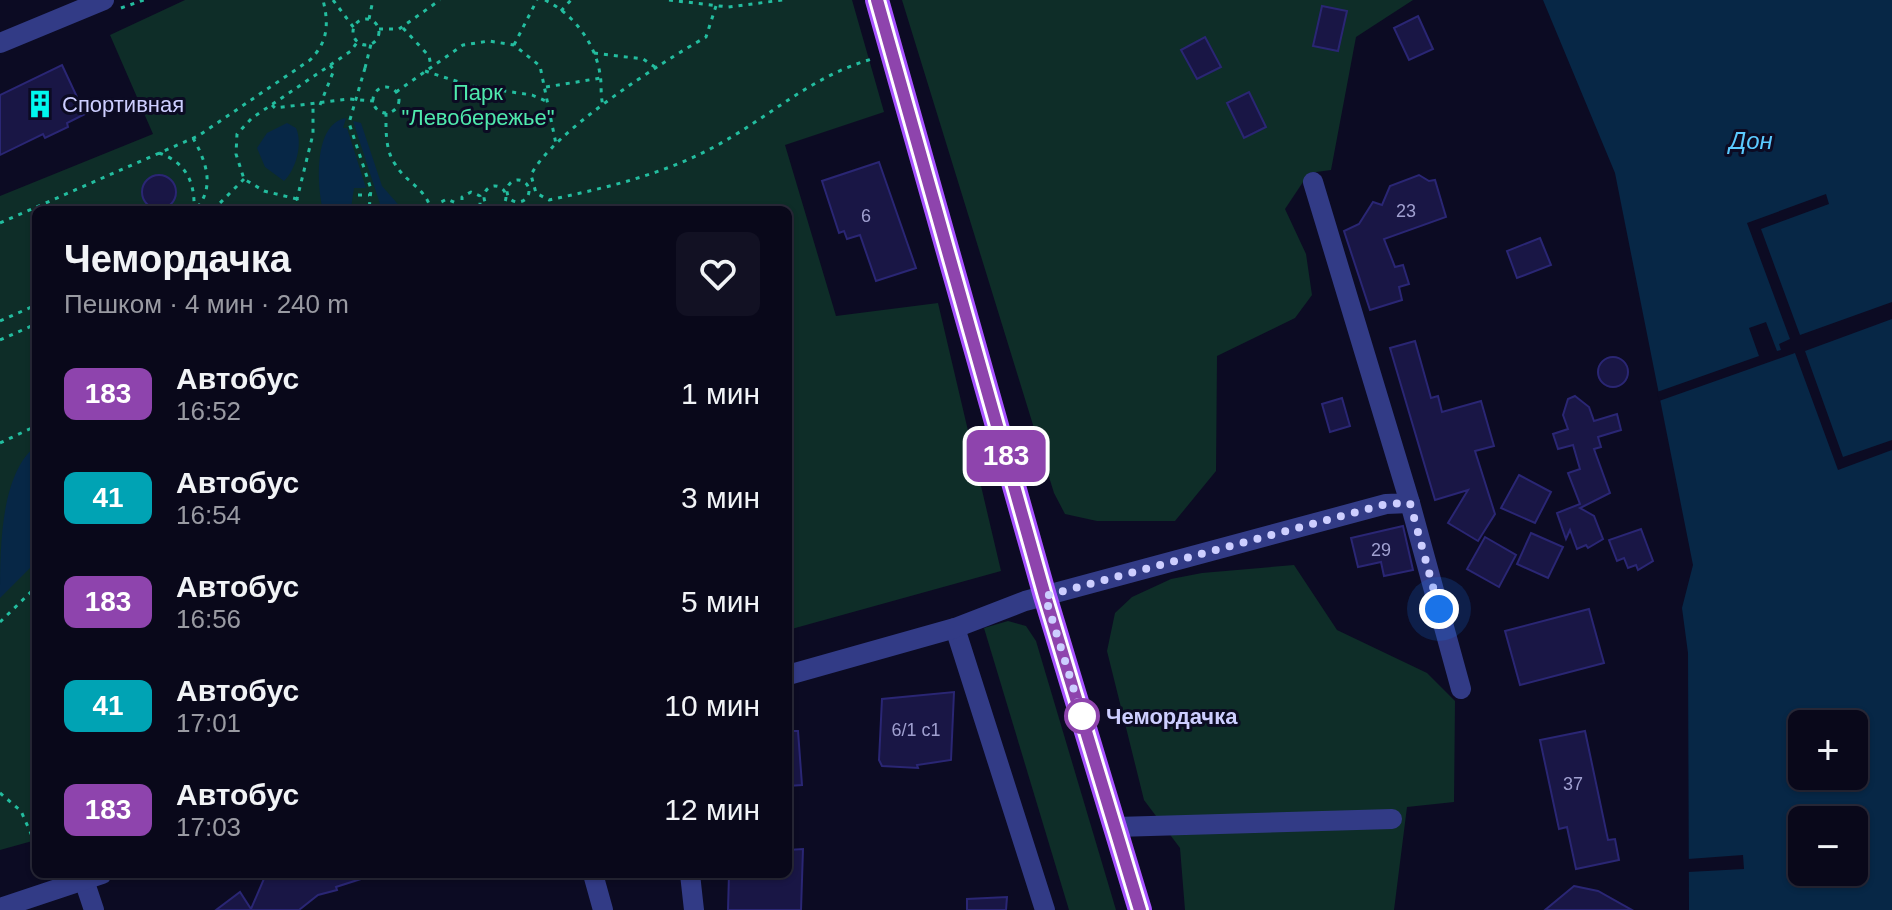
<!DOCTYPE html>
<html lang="ru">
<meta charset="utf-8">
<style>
:root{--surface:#09081a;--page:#121123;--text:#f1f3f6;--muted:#999aa2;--line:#292939}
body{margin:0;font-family:Arial,sans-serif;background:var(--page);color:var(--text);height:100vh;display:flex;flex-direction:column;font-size:30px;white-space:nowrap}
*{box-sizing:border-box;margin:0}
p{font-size:26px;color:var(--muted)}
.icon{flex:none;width:44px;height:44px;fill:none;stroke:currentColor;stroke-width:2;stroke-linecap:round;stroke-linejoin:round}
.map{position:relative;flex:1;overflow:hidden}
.panel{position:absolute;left:32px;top:206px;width:760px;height:672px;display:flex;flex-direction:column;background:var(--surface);border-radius:12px;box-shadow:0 2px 6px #0004,0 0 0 2px var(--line)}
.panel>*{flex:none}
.badge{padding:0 16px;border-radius:12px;font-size:28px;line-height:52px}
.buttons{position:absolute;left:1788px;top:710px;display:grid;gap:16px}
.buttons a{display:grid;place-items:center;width:80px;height:80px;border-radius:12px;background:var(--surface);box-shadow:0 2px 6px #0004,0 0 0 2px var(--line);font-size:40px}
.you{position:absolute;width:40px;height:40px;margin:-20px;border:6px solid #fff;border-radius:50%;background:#1a73e8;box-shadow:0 0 0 12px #1a73e833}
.map>.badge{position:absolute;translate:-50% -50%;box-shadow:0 0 0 4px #fff}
.round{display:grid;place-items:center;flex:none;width:84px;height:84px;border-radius:12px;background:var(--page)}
.headline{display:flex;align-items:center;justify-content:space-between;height:136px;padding:0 32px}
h1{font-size:38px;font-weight:700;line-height:60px}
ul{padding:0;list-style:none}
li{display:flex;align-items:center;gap:24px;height:104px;padding:0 32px}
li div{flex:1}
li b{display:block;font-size:30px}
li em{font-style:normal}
li .badge{min-width:88px;font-weight:700;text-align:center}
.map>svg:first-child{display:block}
.green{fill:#0e2d28}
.water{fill:#072746;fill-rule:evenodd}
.pier{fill:#0c0b23}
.building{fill:#191645;stroke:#2a2674;stroke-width:2}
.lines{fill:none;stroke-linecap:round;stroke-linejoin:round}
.path{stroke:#23bd9f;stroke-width:3;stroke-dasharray:4 6;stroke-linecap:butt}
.minor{stroke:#323b86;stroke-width:20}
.major{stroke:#a754ff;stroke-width:24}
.path-bridge{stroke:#23bd9f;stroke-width:3;stroke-dasharray:4 6;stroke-linecap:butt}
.line-casing{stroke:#fff;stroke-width:18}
.line{stroke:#8e44ad;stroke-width:12}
.walk{stroke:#cdceff;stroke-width:8;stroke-dasharray:0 14.4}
.stop-dot{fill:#fff;stroke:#8e44ad;stroke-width:4}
.labels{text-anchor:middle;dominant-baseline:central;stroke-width:6;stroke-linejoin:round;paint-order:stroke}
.number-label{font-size:18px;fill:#a0a0d0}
.park-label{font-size:22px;fill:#4feaad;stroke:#0c0b23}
.poi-label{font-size:22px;fill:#cdceff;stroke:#0c0b23;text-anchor:start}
.stop-label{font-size:22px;font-weight:bold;fill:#cdceff;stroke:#0c0b23;text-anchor:start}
.water-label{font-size:24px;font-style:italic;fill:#5bcaff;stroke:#0c0b23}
</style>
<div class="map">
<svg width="1892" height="910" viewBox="0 0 1892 910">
<rect width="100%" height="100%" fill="#0c0b23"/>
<g class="green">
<polygon points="185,0 852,0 884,112 785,145 836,316 938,303 1001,571 788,630 788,210 36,210 36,840 0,850 0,196 153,134 110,35"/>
<polygon points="902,0 1413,0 1356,37 1331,170 1309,173 1285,209 1306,254 1312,295 1295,318 1217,356 1216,471 1175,521 1097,521 1065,514 1054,493"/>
<polygon points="1294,565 1337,630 1427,673 1455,701 1454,802 1407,807 1394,910 1185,910 1180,848 1144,800 1107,651 1115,613 1132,597 1171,579 1202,573"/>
<polygon points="1008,621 1026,626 1036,641 1116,910 1069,910 984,628"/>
</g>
<g class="water">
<path d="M1543,0H1892V910H1689L1688,653L1682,608L1693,565L1615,173ZM1802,724H1854V776H1802ZM1802,820H1854V872H1802Z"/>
<path d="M346,118L343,128H347L366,188H354L351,208L367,210H323C317,185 313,124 346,118Z"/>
<polygon points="353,121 361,123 382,186 403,210 374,210 381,207"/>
<path d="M287,123L296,128C303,144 296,169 284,181L265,167L257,148L267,133Z"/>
<path d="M36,446V562L0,598C0,549 0,474 36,446Z"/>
</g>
<g class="pier">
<polygon points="1826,194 1829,204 1761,229 1800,335 1892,302 1892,319 1805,351 1843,457 1892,440 1892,450 1838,470 1795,353 1659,401 1657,392 1759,356 1749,328 1766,322 1777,351 1781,350 1779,344 1790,339 1747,223"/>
<polygon points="1743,855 1744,869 1688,872 1688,859"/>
</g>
<g class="building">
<polygon points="1322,6 1347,11 1338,51 1313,46"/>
<polygon points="1418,16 1433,49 1409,60 1394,28"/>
<polygon points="1205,37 1221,67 1197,79 1181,50"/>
<polygon points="62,65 85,114 67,123 68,127 45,138 43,134 0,155 0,95"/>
<polygon points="1249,92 1266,127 1244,138 1227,103"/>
<polygon points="879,162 916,268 876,281 860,235 847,239 844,231 839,233 822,181"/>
<polygon points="1419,175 1429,181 1435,180 1446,217 1384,239 1395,267 1403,265 1409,284 1399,287 1402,300 1370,310 1344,231 1359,224 1373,202 1382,205 1390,186"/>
<circle cx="159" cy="192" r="17"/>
<polygon points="1540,238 1551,265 1517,278 1507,251"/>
<polygon points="1415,341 1431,398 1438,396 1442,412 1481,401 1494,446 1475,451 1495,514 1478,541 1448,523 1468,490 1435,500 1390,348"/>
<circle cx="1613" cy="372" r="15"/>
<polygon points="1575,396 1589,407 1594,421 1617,414 1621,430 1598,437 1601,447 1594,449 1610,493 1580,508 1594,516 1603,539 1588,548 1586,545 1577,549 1570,530 1566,539 1557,513 1580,504 1568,473 1580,469 1573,445 1558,449 1553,434 1568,429 1563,415 1568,399"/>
<polygon points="1342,398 1350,426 1330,432 1322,404"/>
<polygon points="1519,475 1551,492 1535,523 1501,508"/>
<polygon points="1403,526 1413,570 1384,576 1381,562 1358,567 1351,538"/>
<polygon points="1641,529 1653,561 1638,570 1636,565 1628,568 1624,558 1617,561 1609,540"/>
<polygon points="1531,533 1563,547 1548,578 1517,564"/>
<polygon points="1485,537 1516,555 1499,587 1467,569"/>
<polygon points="1589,609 1604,663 1520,685 1505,631"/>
<polygon points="954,692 951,760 917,765 918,768 882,766 879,760 882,699"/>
<polygon points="788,731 798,731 802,785 788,786"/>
<polygon points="1585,731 1608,840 1615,839 1619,860 1576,869 1567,827 1559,829 1540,740"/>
<polygon points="803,849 801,910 728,910 729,874 788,874 788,850"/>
<polygon points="266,874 366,874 367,877 336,887 337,890 318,895 299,910 216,910 240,892 251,909"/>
<polygon points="1574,886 1598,891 1632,910 1545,910"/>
<polygon points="1007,897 1006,910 967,910 967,899"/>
</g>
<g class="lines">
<g class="path">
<polyline points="333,0 354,28"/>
<path d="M545,0C573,14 595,42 600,74C602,84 600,95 603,105"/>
<polyline points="669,0 728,7 783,0"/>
<path d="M716,6L706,37C662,62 552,132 531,175L536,193L549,200C605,188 661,175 712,148C769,118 809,77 872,59"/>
<polyline points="121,8 144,0"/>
<polyline points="561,11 571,0"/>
<polyline points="369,19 373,0"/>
<circle cx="366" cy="32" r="13"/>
<polyline points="403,28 429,56 431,66"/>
<polyline points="379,29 399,29 440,0"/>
<polyline points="514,45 537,0"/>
<polyline points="594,53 643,59 655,67"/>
<polyline points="365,68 371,44"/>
<polyline points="425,71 471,86 532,95 548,102"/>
<polyline points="546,87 601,78"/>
<circle cx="386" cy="100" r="13"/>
<polyline points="396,92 463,45 489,41 514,45 540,66 556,144"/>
<polyline points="272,105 275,108 349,99 374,101"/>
<polyline points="320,105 334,70 330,65"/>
<path d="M386,113C386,129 385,150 395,164C406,183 426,188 431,210"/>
<path d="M193,138C206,161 216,188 195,210"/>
<path d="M159,153C185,162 195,181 194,208"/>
<circle cx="518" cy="191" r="11"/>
<circle cx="495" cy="197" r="11"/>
<polyline points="358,195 369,195"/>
<polyline points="297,199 264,191 244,179 236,154 237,134 252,118 351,51 358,41"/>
<polyline points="213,210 244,179"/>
<polyline points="301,210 297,199 313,134 313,106"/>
<polyline points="437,210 439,203 447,199 456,203 459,210"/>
<polyline points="462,210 462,197 471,192 480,196 480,210"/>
<path d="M0,223L198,136L310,60C328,42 329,24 323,0"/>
<polyline points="0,321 36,305"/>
<polyline points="0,340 36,324"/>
<polyline points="0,443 36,426"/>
<polyline points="0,622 36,587"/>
<polyline points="0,793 21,811 36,845"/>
</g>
<g class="minor">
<polyline points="0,43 104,0"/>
<polyline points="1410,503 1461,689"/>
<polyline points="955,628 1045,910"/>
<polyline points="788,675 955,628 1025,601 1386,504 1410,503 1313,182"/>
<polyline points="1116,827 1392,819"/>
<polyline points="593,874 603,910"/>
<polyline points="690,874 694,910"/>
<polyline points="84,880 94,910"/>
<polyline points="0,908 102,874"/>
</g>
<polyline class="major" points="877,0 1045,596 1140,910"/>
<polyline class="path-bridge" points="365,68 349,123 371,189 369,210"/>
</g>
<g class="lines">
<defs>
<polyline id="line" points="877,0 1045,596 1140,910"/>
</defs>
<use href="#line" class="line-casing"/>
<use href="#line" class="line"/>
<polyline class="walk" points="1082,716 1045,596 1386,504 1410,503 1439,609"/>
</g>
<defs>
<symbol id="building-bare" viewBox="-9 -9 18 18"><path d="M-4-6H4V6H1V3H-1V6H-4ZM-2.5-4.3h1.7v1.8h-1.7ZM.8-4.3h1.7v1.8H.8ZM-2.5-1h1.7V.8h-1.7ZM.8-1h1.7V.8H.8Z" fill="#00f8ef" stroke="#0c0b23" stroke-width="2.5" paint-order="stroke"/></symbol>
</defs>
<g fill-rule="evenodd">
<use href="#building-bare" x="20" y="84" width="40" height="40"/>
</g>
<circle class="stop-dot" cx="1082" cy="716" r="16"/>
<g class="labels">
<g class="number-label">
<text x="1406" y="211">23</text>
<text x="866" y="216">6</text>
<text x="1381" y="550">29</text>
<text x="916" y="730">6/1 с1</text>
<text x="1573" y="784">37</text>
</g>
<g class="park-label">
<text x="478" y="92">Парк<tspan x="478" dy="25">"Левобережье"</tspan></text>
</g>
<g class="poi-label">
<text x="62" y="104">Спортивная</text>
</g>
<g class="stop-label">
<text x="1106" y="716">Чемордачка</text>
</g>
<g class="water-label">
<text x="1751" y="140">Дон</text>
</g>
</g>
</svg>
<div class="buttons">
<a>+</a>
<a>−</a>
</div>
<div class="you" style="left:1439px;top:609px"></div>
<b class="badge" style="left:1006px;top:456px;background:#8e44ad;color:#fff">183</b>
<section class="panel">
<div class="headline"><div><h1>Чемордачка</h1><p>Пешком · 4 мин · 240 m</p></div><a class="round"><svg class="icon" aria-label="heart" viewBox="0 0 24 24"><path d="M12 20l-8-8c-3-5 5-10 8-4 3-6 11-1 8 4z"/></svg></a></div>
<ul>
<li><span class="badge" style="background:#8e44ad;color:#fff">183</span><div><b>Автобус</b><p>16:52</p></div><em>1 мин</em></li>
<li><span class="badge" style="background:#00a3b4;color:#fff">41</span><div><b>Автобус</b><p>16:54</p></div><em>3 мин</em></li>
<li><span class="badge" style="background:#8e44ad;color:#fff">183</span><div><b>Автобус</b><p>16:56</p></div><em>5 мин</em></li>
<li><span class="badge" style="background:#00a3b4;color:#fff">41</span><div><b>Автобус</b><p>17:01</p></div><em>10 мин</em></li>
<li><span class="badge" style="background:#8e44ad;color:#fff">183</span><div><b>Автобус</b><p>17:03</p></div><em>12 мин</em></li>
</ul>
</section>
</div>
